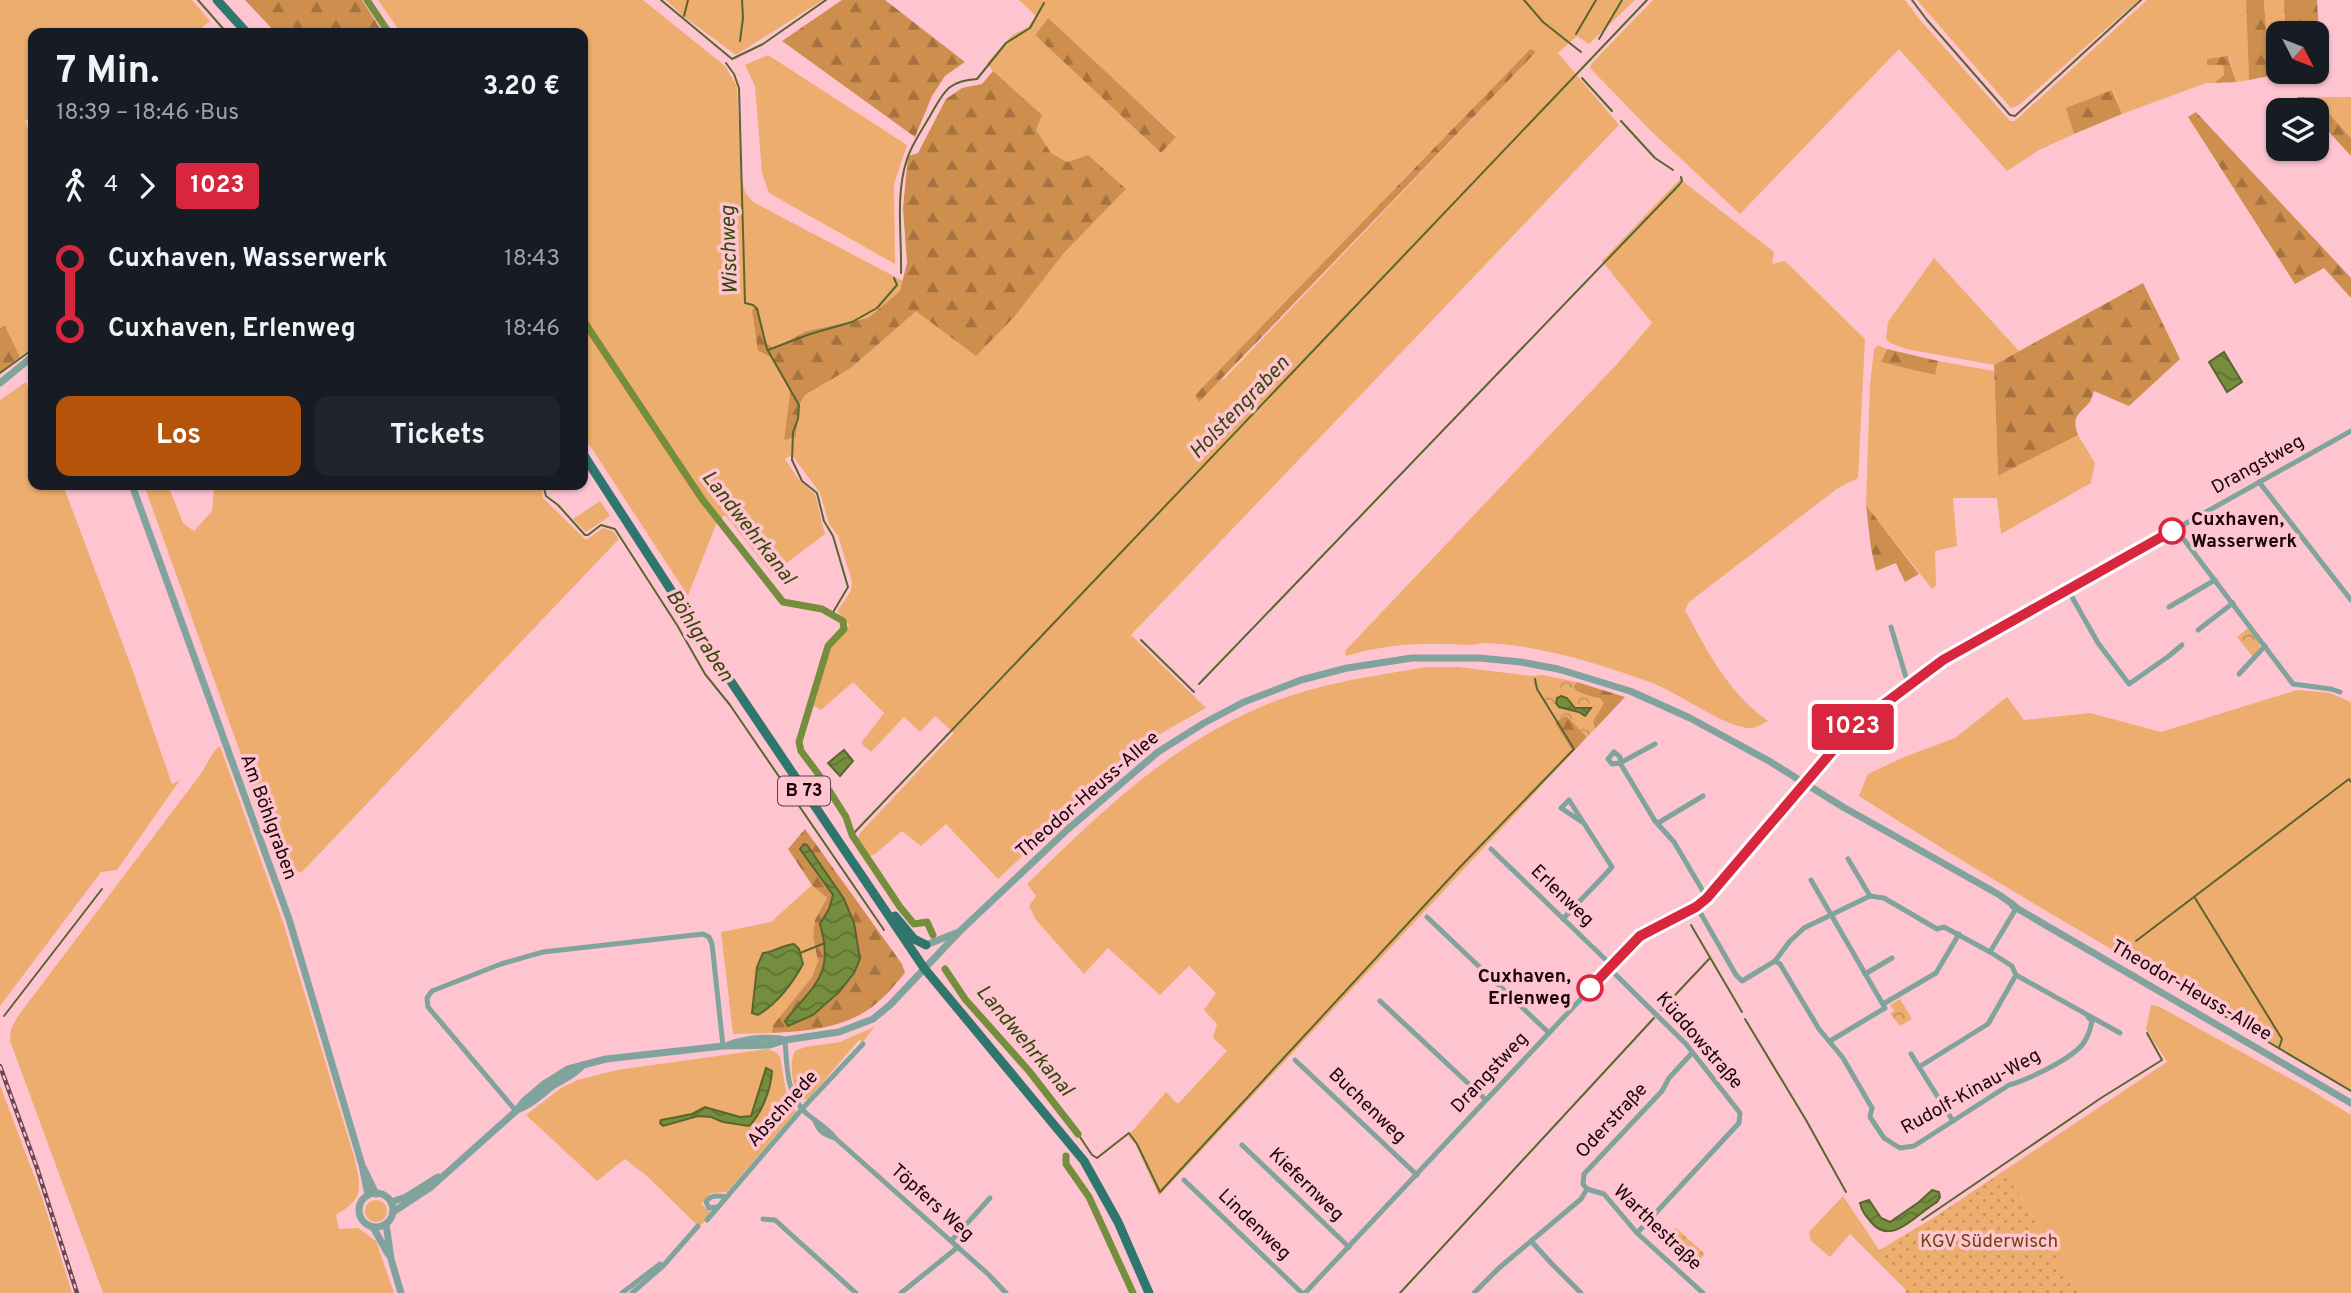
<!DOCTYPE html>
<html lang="de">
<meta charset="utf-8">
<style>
:root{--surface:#171b24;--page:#20242c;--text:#f1f3f6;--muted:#9ea1a6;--accent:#b45309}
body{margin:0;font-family:Overpass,sans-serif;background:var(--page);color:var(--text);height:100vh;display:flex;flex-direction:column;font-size:26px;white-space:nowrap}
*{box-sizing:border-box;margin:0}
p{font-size:23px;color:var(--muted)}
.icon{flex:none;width:38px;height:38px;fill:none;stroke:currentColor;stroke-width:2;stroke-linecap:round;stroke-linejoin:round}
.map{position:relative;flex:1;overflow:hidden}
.side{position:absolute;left:28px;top:28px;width:560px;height:462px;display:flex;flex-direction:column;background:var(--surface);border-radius:14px;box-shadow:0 2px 5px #0004}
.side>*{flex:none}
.badge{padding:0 14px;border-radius:5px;font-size:24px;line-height:46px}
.needle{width:46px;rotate:132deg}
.controls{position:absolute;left:2266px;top:21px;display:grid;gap:14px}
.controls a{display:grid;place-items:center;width:63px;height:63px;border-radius:14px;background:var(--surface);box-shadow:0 2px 5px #0004;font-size:35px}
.map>.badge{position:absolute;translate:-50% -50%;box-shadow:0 0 0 4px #fff}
.legs{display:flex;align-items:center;gap:10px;height:77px;padding:0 28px;font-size:23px}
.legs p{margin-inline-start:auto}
.summary{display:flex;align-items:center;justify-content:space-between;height:119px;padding:0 28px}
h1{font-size:38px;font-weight:700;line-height:52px}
.primary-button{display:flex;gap:14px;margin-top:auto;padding:14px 28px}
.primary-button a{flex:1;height:80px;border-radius:14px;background:var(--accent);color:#fff;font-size:28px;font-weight:700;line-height:80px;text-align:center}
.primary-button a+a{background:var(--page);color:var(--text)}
ul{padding:0 28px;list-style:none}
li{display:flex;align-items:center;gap:24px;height:70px;font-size:26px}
li i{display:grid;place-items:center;width:10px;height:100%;margin:0 9px;background:currentColor}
li i::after{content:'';width:18px;height:18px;margin:-9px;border:5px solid;border-radius:50%;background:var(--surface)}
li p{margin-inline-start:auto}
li:first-child i{background:linear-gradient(#0000 50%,currentColor 0)}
li:last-child i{background:linear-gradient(currentColor 50%,#0000 0)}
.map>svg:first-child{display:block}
.grass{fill:#ecad6e;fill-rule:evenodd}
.forest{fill:url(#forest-firs);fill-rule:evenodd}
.park{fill:url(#park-crowns)}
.garden{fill:url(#garden-dots)}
.water{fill:url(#water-waves);stroke:#59652e;stroke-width:2}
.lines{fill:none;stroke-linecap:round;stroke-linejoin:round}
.stream{stroke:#59652e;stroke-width:2}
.canal{stroke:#748e3e;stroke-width:7}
.minor{stroke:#81a39d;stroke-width:5}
.tertiary{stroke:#81a39d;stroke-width:7}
.primary{stroke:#2f766e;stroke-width:9}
.rail-casing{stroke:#6a484f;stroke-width:4.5}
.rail{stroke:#fec5d1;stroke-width:2;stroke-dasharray:5;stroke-linecap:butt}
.line-1-casing{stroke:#fff;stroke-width:16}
.line-1{stroke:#d7263d;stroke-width:10}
.stop-1-dot{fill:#fff;stroke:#d7263d;stroke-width:3.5}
.labels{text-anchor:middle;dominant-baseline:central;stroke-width:7;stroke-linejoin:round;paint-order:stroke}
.shield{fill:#fec5d1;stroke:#5f3f46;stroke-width:2}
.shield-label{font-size:18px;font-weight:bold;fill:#1b050a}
.street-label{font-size:19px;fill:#1b050a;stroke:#fec5d1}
.stop-label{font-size:19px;font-weight:bold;fill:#1b050a;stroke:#fec5d1;text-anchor:start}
.park-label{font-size:19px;fill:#704515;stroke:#fec5d1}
.water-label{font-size:21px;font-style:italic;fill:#36470b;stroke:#fec5d1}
</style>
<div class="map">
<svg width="2351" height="1293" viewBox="0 0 2351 1293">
<defs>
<pattern id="forest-firs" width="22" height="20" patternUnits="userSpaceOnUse" patternTransform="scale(1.75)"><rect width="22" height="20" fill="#cd8e4e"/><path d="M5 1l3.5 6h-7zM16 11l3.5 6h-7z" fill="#a6723f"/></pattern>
<pattern id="park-crowns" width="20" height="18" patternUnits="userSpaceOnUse" patternTransform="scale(1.75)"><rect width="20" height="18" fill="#ecad6e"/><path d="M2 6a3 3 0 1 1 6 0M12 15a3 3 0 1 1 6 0" fill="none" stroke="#ca935e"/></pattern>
<pattern id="garden-dots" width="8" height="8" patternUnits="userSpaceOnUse" patternTransform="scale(1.75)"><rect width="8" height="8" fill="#ecad6e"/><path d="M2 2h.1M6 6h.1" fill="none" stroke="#ca935e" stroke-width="1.8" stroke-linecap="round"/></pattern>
<pattern id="water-waves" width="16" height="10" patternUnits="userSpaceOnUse" patternTransform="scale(1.75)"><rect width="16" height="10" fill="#748e3e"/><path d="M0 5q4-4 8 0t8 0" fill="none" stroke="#5e7232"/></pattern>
</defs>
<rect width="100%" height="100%" fill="#fec5d1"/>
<g class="grass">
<polygon points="0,0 192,0 210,21 195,33 33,33 33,116 25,121 33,142 33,341 28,351 20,357 5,327 0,328"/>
<path d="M378,0H643L725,66L737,86L741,177L745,192L753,202L903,281L900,291L868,318L806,331L774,348L766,343L758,308V351L773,358L790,392L784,440L796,437L799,405L805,395L851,368L916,310L976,355L1015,316L1064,253L1125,190L1088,155L1067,162L1051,153L987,63L1011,36L1028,27L1036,16L1019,0H1635L1589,44L1577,36L1558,53L1619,125L1131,635L1206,708L1142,744L998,879L946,824L921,846L902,831L875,854L870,856L858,838L860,833L954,733L935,716L920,732L904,717L871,752L861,743L884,713L853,682L821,710L814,706C818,689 821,667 829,651C834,641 845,637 849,625L837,611L851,591L852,581L838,536L829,524L820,493L792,455L785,459L799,480L815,494L825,534L772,574L725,515L717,522L688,596L583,435V325L588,318L583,310V33H401ZM1047,19L1176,136L1161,153L1035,35ZM1529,50L1536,52L1225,378L1195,395Z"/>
<polygon points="666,0 823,0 736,55 683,16"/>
<polygon points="1653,0 1905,0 1920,20 2010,121 2015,121 2147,0 2246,0 2249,80 2236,82 2229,56 2223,65 2224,75 2214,83 2206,83 2122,114 2113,90 2067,108 2074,134 2039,150 2007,171 1899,49 1740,214 1650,130 1590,68 1592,63"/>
<polygon points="1917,0 2139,0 2019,105 2011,108"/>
<polygon points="2264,0 2284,0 2285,33 2278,33 2278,72 2285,72 2285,82 2271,80 2269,76"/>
<polygon points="768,55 907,145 894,184 895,264 769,193 762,173 755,86 745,65"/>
<polygon points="2314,97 2351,97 2351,138"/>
<path d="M1680,179L1774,252L1772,264L1785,261L1865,339L1858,478L1838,488L1689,602L1685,610C1709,654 1727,691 1768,721C1764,723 1758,727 1753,728C1727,730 1678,692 1652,683C1600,664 1543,646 1487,643C1480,643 1473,646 1466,645C1426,642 1385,644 1346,656L1345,651L1617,364L1652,323L1602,261Z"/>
<polygon points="1934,258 2019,351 1994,365 1906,349 1890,343 1886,339 1888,322"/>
<polygon points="1878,345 1887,349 1882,361 1934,375 1938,361 1994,371 1998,476 2078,435 2095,463 2091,483 2001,534 1997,498 1953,498 1957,546 1935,551 1936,586 1932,589 1866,505 1870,385 1874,349"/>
<polygon points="26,382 33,402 33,485 63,485 131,666 172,784 180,780 117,870 101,872 0,1006 0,400"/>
<polygon points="144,485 168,485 183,523 194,531 212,511 214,489 218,485 538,485 542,489 543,498 586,540 603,528 613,531 619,539 301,873 294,869 267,827"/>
<polygon points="600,501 610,516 586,532 573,519"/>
<path d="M1428,667H1458L1533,676V682L1555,723L1573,752L1159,1196L1136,1145L1128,1136L1166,1092L1178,1104L1227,1051L1213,1038L1217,1024L1204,1010L1216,993L1189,966L1160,995L1108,948L1084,974L1036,920L1029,906L1036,896L1027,884C1101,812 1165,748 1263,706C1315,684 1372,676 1428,667Z"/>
<path d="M2297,690L2330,693L2351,702V1090C2187,991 2019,899 1859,796L1868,774L1904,757L1955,738L2007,697L2024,720L2090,713L2161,732Z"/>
<path d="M220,746L283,922L355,1160C361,1190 364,1198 336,1215L339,1229L358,1228L376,1241L394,1293H103L10,1041L11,1029L18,1016L200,775L215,750Z"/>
<polygon points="812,885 827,898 815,920 813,937 818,961 812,977 773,1025 772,1033 733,1034 721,932 771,922"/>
<polygon points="2151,1005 2158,1006 2309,1089 2351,1115 2351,1293 2078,1293 2005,1170 2167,1062 2146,1029"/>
<path d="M874,1027L863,1042L859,1040L808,1099L801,1100C793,1088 788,1064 795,1051L805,1047L840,1042Z"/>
<polygon points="768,1049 777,1053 780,1057 787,1096 796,1112 727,1192 711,1193 701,1204 712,1213 702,1224 696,1224 648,1177 625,1159 597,1181 526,1115 561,1088 578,1080 617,1070"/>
<polygon points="0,1085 41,1194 72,1293 0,1293"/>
<polygon points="1843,1196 1906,1290 1850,1234 1830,1257 1811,1241 1809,1232"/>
<circle cx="376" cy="1211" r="11"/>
</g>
<g class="forest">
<polygon points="245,0 362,0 383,33 276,33"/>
<polygon points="842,0 885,0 965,62 945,76 932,96 915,137 782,41"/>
<polygon points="2246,0 2264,0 2269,76 2249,80"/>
<polygon points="2284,0 2317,0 2322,82 2285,82 2285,72 2317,72 2317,33 2285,33"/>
<polygon points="1048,18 1176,137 1161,153 1035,35"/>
<polygon points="1530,49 1536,52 1199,402 1195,395"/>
<polygon points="2228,56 2236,82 2214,83 2224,75 2223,65 2207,65 2207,59"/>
<polygon points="993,71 1042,115 1036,130 1051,153 1067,162 1088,155 1126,189 1064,253 1015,316 976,356 916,311 851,368 805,395 799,405 796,437 784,440 790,392 773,358 758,351 752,310 758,307 766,343 774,348 806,331 868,318 900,291 907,263 903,208 908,156 918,153 946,99 962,88 982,84"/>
<polygon points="2112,90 2122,114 2074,134 2066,108"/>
<polygon points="2297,97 2314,97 2351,138 2351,156 2317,119 2317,110 2309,110"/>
<polygon points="2196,112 2351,278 2351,298 2324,268 2295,284 2188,117"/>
<path d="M2143,283L2180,359L2129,406L2094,391C2092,395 2092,400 2089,403C2079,415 2071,415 2078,435L1998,476L1994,365Z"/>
<polygon points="5,326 20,357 0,372 0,328"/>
<polygon points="1887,349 1938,361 1935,375 1881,362"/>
<polygon points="1866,505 1919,574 1905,582 1896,563 1876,571 1871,548"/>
<polygon points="1577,682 1625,697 1595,729 1593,722 1601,699 1578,693 1573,687"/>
<polygon points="1567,716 1587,737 1573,752 1555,723 1561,718"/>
<path d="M805,829L902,964L905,973C896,983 888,994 878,1002C849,1028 809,1031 772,1033L773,1025L812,977L818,961L813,937L815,920L827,898L812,885L788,849ZM804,844L807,845L844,899L813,1015L795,1009C823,978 832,967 820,924L829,909L833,895L800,849Z"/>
</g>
<g class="park">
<polygon points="2248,628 2259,643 2260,649 2253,657 2237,637"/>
<path d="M1542,675L1577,682L1573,687C1581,697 1596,694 1604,703L1593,722L1595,729L1587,737L1567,716L1561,718L1555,723L1533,682V676Z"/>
<polygon points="1900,999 1912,1019 1900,1026 1890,1013 1894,1011 1890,1005"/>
<polygon points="1676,1228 1705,1254 1691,1269 1663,1243"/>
</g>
<polygon class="garden" points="2005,1170 2078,1293 1905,1293 1906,1290 1878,1251 1933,1218"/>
<g class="water">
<polygon points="2224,352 2242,382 2227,392 2209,362"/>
<polygon points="1561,696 1567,698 1575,708 1591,708 1585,716 1579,712 1559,707 1556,703 1557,698"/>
<polygon points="844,750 853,761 840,776 828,763"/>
<path d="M804,844L807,845L844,899L854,923L860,959L854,973L839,992L813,1015L788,1026L785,1021C814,984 835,976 820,924L829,909L833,895L800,849Z"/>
<path d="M794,944L799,949L803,964C792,984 778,1003 758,1015L752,1013L757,967L763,953C771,953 783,945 794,944Z"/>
<path d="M766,1068L772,1071C771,1089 762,1113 749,1126L723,1122L711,1117L698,1116L663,1126L660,1123L661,1120L692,1114L705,1107L740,1117L751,1116Z"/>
<path d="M1932,1190L1939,1192L1940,1197L1937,1202C1918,1212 1892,1248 1871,1222C1866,1216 1862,1212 1860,1203L1869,1200L1881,1218L1890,1222L1919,1202Z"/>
</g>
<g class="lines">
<g class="stream">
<polyline points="198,0 227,33"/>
<polyline points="661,0 732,59 763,44 826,0"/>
<polyline points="1524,0 1543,22 1581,52"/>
<polyline points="1912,0 1927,20 2010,115 2015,116 2141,0"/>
<polyline points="684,16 688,0"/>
<polyline points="1576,34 1596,0"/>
<polyline points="1599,39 1622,0"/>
<polyline points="740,41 743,18 742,0"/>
<polyline points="726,63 734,74 739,88 745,303 753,305 757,309 767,349 799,405 798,419 793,432 792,460 802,481 817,493 824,521 833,536 848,587 832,614"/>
<polyline points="1582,78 1612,111"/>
<polyline points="1621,121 1655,158 1673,170"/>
<path d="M901,273C902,235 895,196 907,159C912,144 922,130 930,116C944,92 947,81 977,79L1006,43L1030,28L1044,3"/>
<polyline points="768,350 810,334 852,322 877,308 897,285 894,278"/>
<polyline points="0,373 29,352 33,344"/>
<polyline points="543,485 546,496 558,505 585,535 588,535 601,525 615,529 677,625 705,674 730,705 884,930"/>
<polyline points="1141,640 1194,692"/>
<polyline points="1199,684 1679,185 1682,181 1681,177"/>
<polyline points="852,835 1647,0"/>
<polyline points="2195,898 2282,1039 2279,1048"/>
<polyline points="1691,925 1742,1012"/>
<polyline points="2136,941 2349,779 2351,782"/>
<polyline points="800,953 825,943"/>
<polyline points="2199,1001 2351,1091"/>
<polyline points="1661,1010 1710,958"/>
<polyline points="4,1016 102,889"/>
<polyline points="1745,1019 1806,1120 1846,1192"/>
<polyline points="1078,1134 1092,1155 1097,1158 1129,1133 1137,1144 1160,1192 1460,867 1574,749 1537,689 1535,679"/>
<polyline points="1922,1220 2101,1098 2162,1060 2147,1033"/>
<polyline points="1400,1293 1654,1018"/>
</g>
<g class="canal">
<polyline points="367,0 389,33"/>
<polyline points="583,320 702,499 783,602 822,609 843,621 844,629 828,646 799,742 801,751 822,779 846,817 852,835 900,907 914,924 927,922 933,935"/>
<polyline points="945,969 965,999 1029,1071 1078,1134"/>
<polyline points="1066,1156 1066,1164 1089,1197 1133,1293"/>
</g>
<g class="minor">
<polyline points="2259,482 2351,600"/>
<polyline points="2176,529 2293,684 2331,689 2340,692"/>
<polyline points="2068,590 2098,643 2129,684 2169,656 2182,645"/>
<polyline points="2169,607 2215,580"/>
<polyline points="1891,627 1908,684"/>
<polyline points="2198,630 2233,603"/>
<polyline points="2239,674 2265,646"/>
<polyline points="1655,744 1620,763 1612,764 1608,759 1614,752 1620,757 1620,763 1655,821 1674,842 1707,898"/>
<polyline points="1658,823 1703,796"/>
<polyline points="1491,849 1606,960 1614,973 1686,1044 1740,1113 1739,1123 1637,1233"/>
<polyline points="1848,859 1870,896"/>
<polyline points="1811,880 1885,1008 1830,1041"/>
<polyline points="1697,907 1736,975 1742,981 1775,961 1790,941 1804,928 1870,896 1884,898 1937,929 1944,927 1990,952 2017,907"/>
<polyline points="1427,917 1549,1033"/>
<path d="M1563,919C1579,901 1596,885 1612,867L1569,800L1561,808L1582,822"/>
<polyline points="1990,952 2012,966 2016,975 2120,1033"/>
<path d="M1775,961L1780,964L1819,1029L1843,1058L1872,1108L1870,1117L1884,1138L1900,1148L1914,1146L2009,1085C2027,1080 2062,1063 2077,1050C2085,1044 2090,1031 2092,1021L2088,1017"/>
<polyline points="1865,974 1892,958"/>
<polyline points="1380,1001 1486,1100"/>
<polyline points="1883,1004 1936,973 1959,934"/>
<path d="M785,1040C787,1066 786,1094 806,1113C816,1122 827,1127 835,1138L988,1274L1006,1293"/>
<polyline points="1911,1054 1919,1067"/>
<polyline points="1295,1060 1417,1175"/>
<polyline points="516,1111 428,1007 427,998 432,991 501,964 543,952 703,934 709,937 712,944 723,1046"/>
<path d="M815,1121C819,1132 825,1135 835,1138"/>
<polyline points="1953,1121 1919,1067 1988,1024 2016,975"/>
<polyline points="1242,1145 1349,1247"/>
<polyline points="1184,1180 1302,1293"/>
<polyline points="1587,1189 1604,1194 1637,1233 1703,1293"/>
<path d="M717,1207L709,1208L706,1202C711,1194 719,1196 727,1197"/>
<polyline points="763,1219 775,1220 856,1293"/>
<polyline points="707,1220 802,1109 863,1044"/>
<polyline points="951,1241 990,1198"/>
<polyline points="1531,1241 1552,1264 1581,1293"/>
<polyline points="622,1293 660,1264"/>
<polyline points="632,1293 663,1266 698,1226"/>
<polyline points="901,1293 958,1247"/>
<polyline points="1305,1293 1640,936 1697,907 1707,898 1852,728 1908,684 1943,659 2351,431"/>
<polyline points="1474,1293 1499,1268 1581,1199 1587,1189 1583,1184 1584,1174 1662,1091 1669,1078 1692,1053"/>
</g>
<g class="tertiary">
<polyline points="0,383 33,356"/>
<polyline points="132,485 289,919 362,1165 368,1195"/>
<polyline points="2013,906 2351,1103"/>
<polyline points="926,945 956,933"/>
<path d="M728,1045C745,1039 763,1037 781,1039"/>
<path d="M517,1110C530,1105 539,1097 550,1088C561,1080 574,1076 583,1065"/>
<polyline points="364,1169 376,1194"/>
<circle cx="376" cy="1210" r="17"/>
<polyline points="391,1202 406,1197 438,1177"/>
<polyline points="393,1212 431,1187 516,1111 524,1101 544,1084 568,1069 606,1059 723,1046 770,1045 785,1040 839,1032 873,1019 890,1005 960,931 1068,829 1158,752 1204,723 1244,702 1301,680 1347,668 1412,658 1479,658 1521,662 1558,669 1630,691 1690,718 1769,761 1843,807 1998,894 2015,906"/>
<polyline points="386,1224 391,1259 401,1293"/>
<polyline points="373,1227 388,1254"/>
</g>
<g class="primary">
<polyline points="217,0 247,33"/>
<polyline points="583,454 711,652 924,968 1084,1161 1118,1222 1149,1293"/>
<polyline points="895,916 914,939 926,945"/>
</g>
<defs>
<polyline id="rail" points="0,1066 37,1168 77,1293"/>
</defs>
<use href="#rail" class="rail-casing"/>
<use href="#rail" class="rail"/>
</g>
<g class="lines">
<defs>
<polyline id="line-1" points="1590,988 1640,936 1696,907 1707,898 1852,728 1943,660 2172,531"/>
</defs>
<use href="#line-1" class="line-1-casing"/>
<use href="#line-1" class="line-1"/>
</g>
<g class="stop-1-dot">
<circle cx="2172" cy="531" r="12"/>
<circle cx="1590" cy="988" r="12"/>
</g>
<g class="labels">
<rect class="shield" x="778" y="776.5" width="52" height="29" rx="5"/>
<g class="shield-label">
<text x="804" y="791">B 73</text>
</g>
<g class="street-label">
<text transform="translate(2258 465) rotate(-29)">Drangstweg</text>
<text transform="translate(1088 795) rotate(-41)">Theodor-Heuss-Allee</text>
<text transform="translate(268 817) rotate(70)">Am Böhlgraben</text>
<text transform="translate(1562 896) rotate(44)">Erlenweg</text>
<text transform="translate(2191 991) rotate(30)">Theodor-Heuss-Allee</text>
<text transform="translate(1699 1041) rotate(49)">Küddowstraße</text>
<text transform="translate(1490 1073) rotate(-47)">Drangstweg</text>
<text transform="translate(1971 1092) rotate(-29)">Rudolf-Kinau-Weg</text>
<text transform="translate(1367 1106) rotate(44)">Buchenweg</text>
<text transform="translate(783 1109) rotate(-48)">Abschnede</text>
<text transform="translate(1612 1121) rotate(-47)">Oderstraße</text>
<text transform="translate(1306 1185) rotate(44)">Kiefernweg</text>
<text transform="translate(932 1203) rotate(42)">Töpfers Weg</text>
<text transform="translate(1254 1225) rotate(44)">Lindenweg</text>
<text transform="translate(1657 1228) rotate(44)">Warthestraße</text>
</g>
<g class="stop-label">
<text x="2191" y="520">Cuxhaven,<tspan x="2191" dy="22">Wasserwerk</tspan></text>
<text x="1571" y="977" text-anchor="end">Cuxhaven,<tspan x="1571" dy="22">Erlenweg</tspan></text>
</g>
<g class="park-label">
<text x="1989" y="1242">KGV Süderwisch</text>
</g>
<g class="water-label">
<text transform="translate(730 250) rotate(-92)">Wischweg</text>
<text transform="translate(1240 408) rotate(-46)">Holstengraben</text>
<text transform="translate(748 528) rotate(52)">Landwehrkanal</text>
<text transform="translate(699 636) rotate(57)">Böhlgraben</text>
<text transform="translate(1024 1041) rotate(50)">Landwehrkanal</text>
</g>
</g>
</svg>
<div class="controls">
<a><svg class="needle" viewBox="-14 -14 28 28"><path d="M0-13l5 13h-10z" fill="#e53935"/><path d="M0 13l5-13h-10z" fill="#9ea1a6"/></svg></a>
<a><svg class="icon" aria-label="layers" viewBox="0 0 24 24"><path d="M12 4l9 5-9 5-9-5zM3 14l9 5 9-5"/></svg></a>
</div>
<b class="badge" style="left:1853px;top:727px;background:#d7263d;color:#fff">1023</b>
<section class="side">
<div class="summary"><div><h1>7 Min.</h1><p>18:39 – 18:46 · Bus</p></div><b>3.20 €</b></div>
<div class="legs"><svg class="icon" aria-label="walk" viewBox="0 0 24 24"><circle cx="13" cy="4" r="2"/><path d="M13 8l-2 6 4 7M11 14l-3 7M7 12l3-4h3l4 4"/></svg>4<svg class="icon" aria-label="forward" viewBox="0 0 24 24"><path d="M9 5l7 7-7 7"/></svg><b class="badge" style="background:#d7263d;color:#fff">1023</b></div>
<ul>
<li><i style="color:#d7263d"></i><b>Cuxhaven, Wasserwerk</b><p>18:43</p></li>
<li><i style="color:#d7263d"></i><b>Cuxhaven, Erlenweg</b><p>18:46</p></li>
</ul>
<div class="primary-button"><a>Los</a><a>Tickets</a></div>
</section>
</div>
